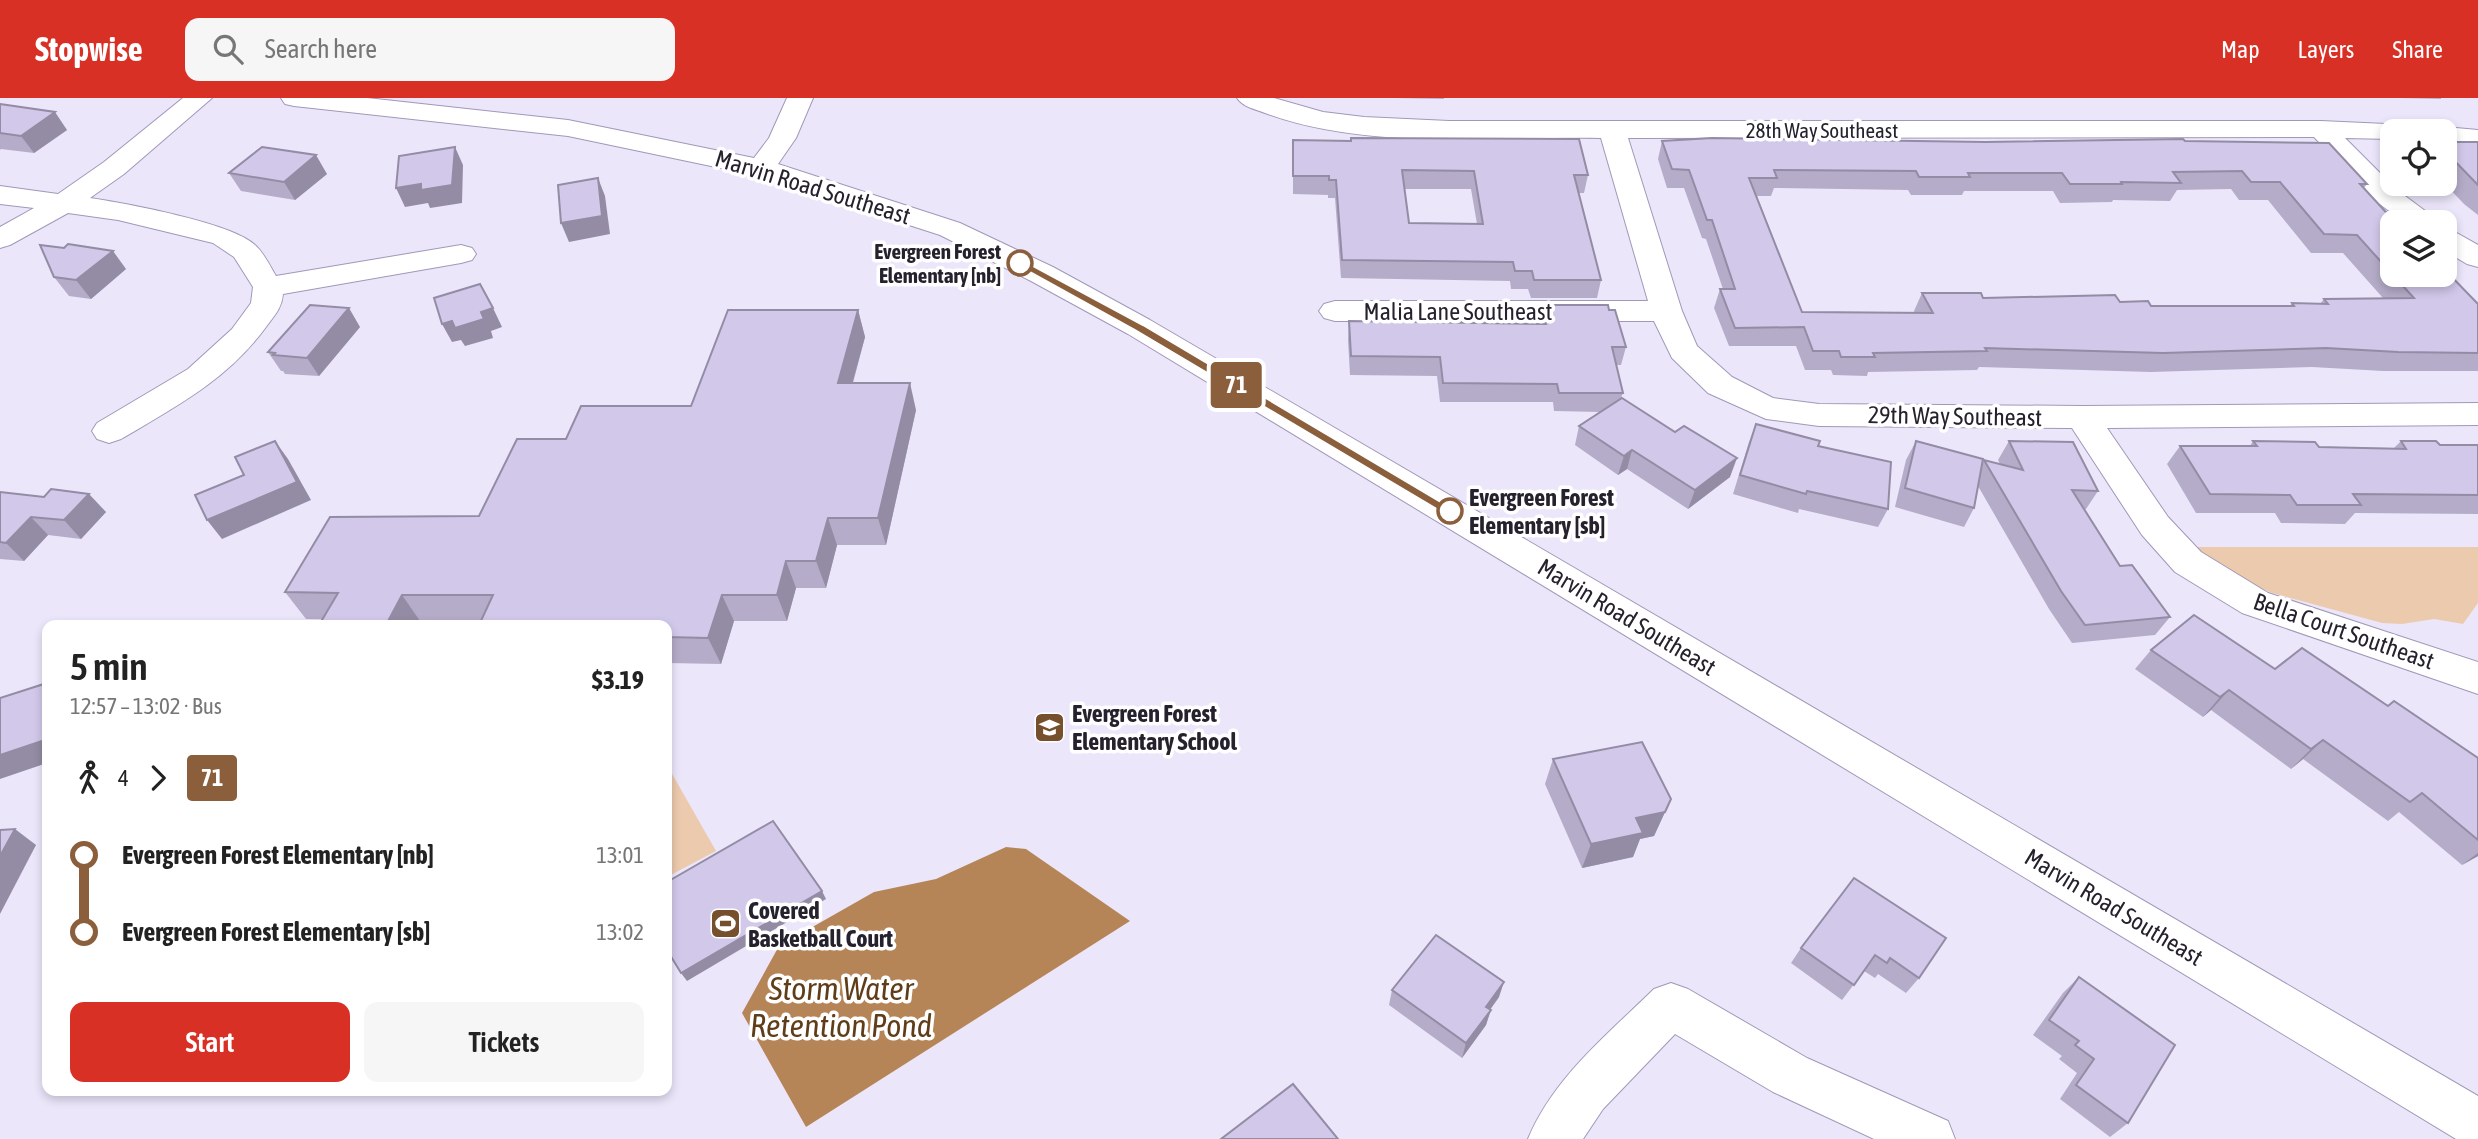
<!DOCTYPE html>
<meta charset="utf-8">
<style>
:root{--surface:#fff;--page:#f6f6f6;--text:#222;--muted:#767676;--accent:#d93025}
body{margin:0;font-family:"Asap Condensed",sans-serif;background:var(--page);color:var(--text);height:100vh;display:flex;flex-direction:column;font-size:26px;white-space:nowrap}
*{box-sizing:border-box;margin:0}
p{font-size:23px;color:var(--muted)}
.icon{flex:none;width:38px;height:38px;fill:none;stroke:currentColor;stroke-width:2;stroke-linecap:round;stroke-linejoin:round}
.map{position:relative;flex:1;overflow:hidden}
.drawer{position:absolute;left:42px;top:522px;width:630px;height:476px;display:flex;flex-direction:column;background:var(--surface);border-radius:14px;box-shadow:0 4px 10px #0003}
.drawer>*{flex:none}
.badge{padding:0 14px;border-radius:5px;font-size:24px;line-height:46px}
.controls{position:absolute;left:2380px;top:21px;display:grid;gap:14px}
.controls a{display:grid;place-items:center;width:77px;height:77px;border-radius:14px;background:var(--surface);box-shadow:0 4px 10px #0003;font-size:35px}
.map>.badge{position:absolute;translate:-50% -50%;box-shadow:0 0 0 4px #fff}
.legs{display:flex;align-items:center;gap:10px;height:77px;padding:0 28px;font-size:23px}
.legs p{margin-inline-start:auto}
.overview{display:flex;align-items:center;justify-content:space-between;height:119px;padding:0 28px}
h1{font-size:38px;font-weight:600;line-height:52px}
.primary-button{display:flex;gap:14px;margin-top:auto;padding:14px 28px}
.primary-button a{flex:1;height:80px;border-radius:14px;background:var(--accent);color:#fff;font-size:28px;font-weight:600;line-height:80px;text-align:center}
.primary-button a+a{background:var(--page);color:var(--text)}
ul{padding:0 28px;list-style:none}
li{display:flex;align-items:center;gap:24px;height:77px;font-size:26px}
li i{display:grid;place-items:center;width:10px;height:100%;margin:0 9px;background:currentColor}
li i::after{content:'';width:18px;height:18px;margin:-9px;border:5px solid;border-radius:50%;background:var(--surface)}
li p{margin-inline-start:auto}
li:first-child i{background:linear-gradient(#0000 50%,currentColor 0)}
li:last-child i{background:linear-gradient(currentColor 50%,#0000 0)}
header{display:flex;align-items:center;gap:42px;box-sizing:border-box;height:98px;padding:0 35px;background:var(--accent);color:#fff}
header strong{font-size:33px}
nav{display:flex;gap:38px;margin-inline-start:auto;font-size:24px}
.search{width:490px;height:63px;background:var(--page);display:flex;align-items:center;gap:18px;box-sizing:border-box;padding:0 24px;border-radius:14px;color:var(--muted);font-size:26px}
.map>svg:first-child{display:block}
.green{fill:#eccaad}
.water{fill:#b68557}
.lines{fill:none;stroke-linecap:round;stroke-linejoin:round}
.minor-casing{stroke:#a198b7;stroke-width:2}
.minor{fill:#fff;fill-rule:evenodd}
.wall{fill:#b5acc9;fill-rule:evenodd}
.shaded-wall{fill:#938ca4}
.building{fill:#d2c8ea;stroke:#938ca4;stroke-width:2;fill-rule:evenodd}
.line-1{fill:#8b5e3c;stroke:#fff;stroke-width:2}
.stop-1-dot{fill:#fff;stroke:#8b5e3c;stroke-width:3.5}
.labels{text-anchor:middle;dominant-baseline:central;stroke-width:7;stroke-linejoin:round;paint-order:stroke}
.far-street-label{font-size:21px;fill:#25212d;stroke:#fff}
.far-stop-label{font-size:21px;font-weight:bold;fill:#25212d;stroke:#fff;text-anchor:end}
.street-label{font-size:24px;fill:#25212d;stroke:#fff}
.stop-label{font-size:24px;font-weight:bold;fill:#25212d;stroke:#fff;text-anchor:start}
.poi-label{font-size:24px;font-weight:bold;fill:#25212d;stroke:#fff;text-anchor:start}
.near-water-label{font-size:32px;font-style:italic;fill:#603d19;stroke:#fff}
</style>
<header>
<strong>Stopwise</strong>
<div class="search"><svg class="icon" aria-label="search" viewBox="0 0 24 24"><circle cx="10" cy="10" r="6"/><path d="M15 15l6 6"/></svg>Search here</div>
<nav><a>Map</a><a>Layers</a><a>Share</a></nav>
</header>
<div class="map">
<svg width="2478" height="1041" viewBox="0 0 2478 1041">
<rect width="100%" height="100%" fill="#ece6fb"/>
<g class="green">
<polygon points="2191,449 2478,449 2478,505 2463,526 2434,521 2402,526 2382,525 2272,495 2223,473"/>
<polygon points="667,667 716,753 667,779"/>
</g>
<polygon class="water" points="1006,749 1026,751 1130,823 806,1029 742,915 779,848 874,794 936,781"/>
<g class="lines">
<defs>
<g id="minor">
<path d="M183,0H212L124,76L90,100C124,105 233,125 255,147C264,155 270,168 276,178L461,147L472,150L476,156L472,162L461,165L283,196C282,210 274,218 266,229C227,282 177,308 121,341L109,345L97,341L92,333L97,325L188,271L232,231L251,205L253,189L234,159L213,145L118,122L68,115L10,147L0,150V129L34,110L0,106V88L58,96L104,64Z"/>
<polygon points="281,0 367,0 568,22 754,60 769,40 787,0 813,0 796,40 778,66 960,125 1053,169 1150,222 2478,998 2478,1041 2456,1041 1128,236 1031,183 940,137 754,77 568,38 294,8 285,6"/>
<path d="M1237,0H1274L1323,14L1364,19L1449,23H2321L2408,27L2411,33H2392V41L2345,40L2397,92L2432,118L2436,124H2404L2377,104L2314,39L1628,40L1682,213L1697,248L1732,279L1773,300L1819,306L2082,308L2478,305V327L2107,330L2168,419L2201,454L2268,495L2478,564V596L2242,515L2175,474L2142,437L2072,330L1819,328L1766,321L1708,295L1672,260L1654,223H1335L1324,220L1319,213L1324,206L1335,203H1648L1601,40C1493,38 1367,53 1265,15C1255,11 1243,9 1237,0Z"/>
<polygon points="2445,29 2478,32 2478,48 2445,45 2445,33 2434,33"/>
<polygon points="2445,131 2455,134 2478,147 2478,169 2467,166 2445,153"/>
<path d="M1671,885L1688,891L1807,960L1948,1023L1955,1041H1874L1773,994L1675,936L1603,1011L1583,1041H1528C1553,980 1608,936 1654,891Z"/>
</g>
</defs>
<use href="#minor" class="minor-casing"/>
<use href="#minor" class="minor"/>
</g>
<g class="wall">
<polygon points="1395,0 1444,0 1444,1"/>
<polygon points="2401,0 2441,0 2441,1"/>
<polygon points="0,6 67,32 34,55 1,51 0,52"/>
<path d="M1293,42L1588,77L1584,95H1579L1601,182L1597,200H1531L1528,191H1511L1510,183L1341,180L1335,100H1328V97L1293,96ZM1404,91H1471L1477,126L1409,125Z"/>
<path d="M1662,43H2185L2367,86L2364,90L2392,124V177H2445L2478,206V273H2383L2312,269L2151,274L1979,269L1977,272L1868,274L1867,278L1833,277L1831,272H1805L1796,248H1729L1714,210L1720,191H1723L1706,141L1702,140L1684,90H1667L1658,61ZM1774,90L1908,92L1911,97H1962L1964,93H2053L2060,105L2112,104L2113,102L2170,103L2177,92L2231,91L2239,102H2268L2311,155H2343L2383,200L2324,201L2320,206L2292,205L2290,208L2189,209L2151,208L2120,204L1983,200L1922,195L1914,213L1915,215L1802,214L1757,98H1771Z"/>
<polygon points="2445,44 2478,44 2478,117 2464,106 2445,86"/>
<polygon points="229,75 327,76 295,102 241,93"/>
<polygon points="126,171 91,201 69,198 54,179"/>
<polygon points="1541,207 1609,212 1626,249 1621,267 1616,267 1623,295 1621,300 1730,379 1688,411 1627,371 1618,377 1575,347 1579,328 1601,314 1554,313 1553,304 1440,304 1437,278 1350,277 1348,242 1349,223 1537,226"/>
<polygon points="858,212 865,239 853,285 916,312 886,447 837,447 826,490 796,490 787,523 734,523 721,566 667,565 667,527 306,521 285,494 479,418 566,341 691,308"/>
<polygon points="360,229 319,278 285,276 283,273 281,273 268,254"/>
<polygon points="1756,326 1818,348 1888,411 1878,429 1799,411 1798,415 1733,396 1749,344"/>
<polygon points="1916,343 1982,366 1984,362 2000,366 1998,362 2009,343 2098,393 2086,411 2084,411 2120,468 2170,519 2155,537 2072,545 2049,511 1978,388 1974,410 1964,429 1895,409 1906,362"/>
<polygon points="2253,343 2319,349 2394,350 2401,343 2440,347 2478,347 2478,416 2355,415 2345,426 2281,425 2275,415 2196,415 2167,366 2180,348 2250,348"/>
<polygon points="0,394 106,414 81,441 48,437 24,463 0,461"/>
<polygon points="2151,552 2275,571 2388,608 2478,660 2478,758 2462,767 2399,714 2388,723 2303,661 2291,671 2211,612 2203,619 2135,571"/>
<polygon points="1553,661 1671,701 1654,738 1640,741 1633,759 1582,770 1545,686"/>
<polygon points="1854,780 1919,880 1906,895 1878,876 1875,880 1864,873 1842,902 1791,865 1801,850"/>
<polygon points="2079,879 2128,1025 2110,1039 2060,1001 2077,975 2059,961 2062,958 2033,937 2063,895"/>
<polygon points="1392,892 1499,899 1490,912 1486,927 1462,960 1389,907"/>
</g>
<g class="shaded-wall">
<polygon points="55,14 67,32 34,55 21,38"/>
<polygon points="455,49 463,67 462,105 430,110 428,105 405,109 396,90 421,86"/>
<polygon points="316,57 327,76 295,102 284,84"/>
<polygon points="598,80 605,98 610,136 569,144 561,125"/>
<polygon points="113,153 126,171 91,201 76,182"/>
<polygon points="349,210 360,229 319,278 307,260"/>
<polygon points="493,210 502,229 491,233 493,240 465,248 461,242 452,244 442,226"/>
<polygon points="858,212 865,239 845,312 838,285"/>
<polygon points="910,285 916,312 886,447 878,420"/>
<polygon points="275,343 288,361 311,402 222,441 207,422"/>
<polygon points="1632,352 1627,371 1618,377 1624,358"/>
<polygon points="1737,360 1730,379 1688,411 1695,392"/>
<polygon points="89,396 106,414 81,441 64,422"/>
<polygon points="31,419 48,437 24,463 6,445"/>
<polygon points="828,420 837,447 826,490 816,463"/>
<polygon points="786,463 796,490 787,523 777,497"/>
<polygon points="402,497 420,523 418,527 386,527"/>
<polygon points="722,497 734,523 721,566 708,540"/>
<polygon points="47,585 47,665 0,681 0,657"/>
<polygon points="2229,592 2211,612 2203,619 2220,599"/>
<polygon points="2323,642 2303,661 2291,671 2311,651"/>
<polygon points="1671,701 1654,738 1640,741 1633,759 1582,770 1591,746 1636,720"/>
<polygon points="15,731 36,747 0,816 0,758"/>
<polygon points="2478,755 2478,758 2462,767"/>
<polygon points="822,793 826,801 687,883 681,875"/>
<polygon points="1504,884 1499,899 1481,924 1486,909"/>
<polygon points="1491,912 1486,927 1462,960 1466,945"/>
</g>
<g class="building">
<polygon points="0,6 55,14 21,38 0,35"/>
<path d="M1351,40L1579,41L1588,77H1574L1601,182H1534L1532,173H1515L1513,164L1342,162L1336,82H1329V78H1293V42L1351,43ZM1402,72L1474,73L1483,126L1409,125Z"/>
<polygon points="1712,40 1985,44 2183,41 2185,43 2329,45 2367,86 2360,86 2395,124 2392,124 2392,176 2357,137 2324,136 2280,84 2251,84 2242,73 2173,74 2181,85 2121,84 2122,86 2070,86 2062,75 1968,75 1970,79 1919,79 1916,73 1774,72 1777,80 1749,80 1802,214 1933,215 1922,195 1981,195 1983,200 2115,197 2120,204 2148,203 2151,208 2294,208 2292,205 2328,206 2324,201 2414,200 2393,177 2445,177 2445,172 2478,206 2478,255 2398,254 2326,250 2163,255 1985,250 1987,253 1873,255 1875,259 1841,259 1839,253 1813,253 1804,229 1735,230 1720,191 1735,191 1712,122 1707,122 1689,72 1672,71 1662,43"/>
<polygon points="2445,44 2478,44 2478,87 2445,53 2445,51 2449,51 2445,47"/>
<polygon points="262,49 316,57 284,84 229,75"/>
<polygon points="455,49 452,87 421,92 421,86 396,90 399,58"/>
<polygon points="598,80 602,118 561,125 558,87"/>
<polygon points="68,146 113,153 76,182 54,179 40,147 64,150"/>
<polygon points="480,186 493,210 481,214 484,221 455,230 452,223 442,226 434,200"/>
<polygon points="310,207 349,210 307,260 273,257 275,255 268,254"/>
<polygon points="1541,207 1608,207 1609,212 1615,212 1626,249 1612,249 1623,295 1559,295 1557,286 1443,285 1440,259 1351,258 1349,223 1546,226"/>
<polygon points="728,212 858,212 838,285 910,285 878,420 828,420 816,463 786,463 777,497 722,497 708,540 667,539 667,527 479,527 493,497 402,497 386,527 319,527 338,495 285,494 330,419 479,418 517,341 566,341 581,308 691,308"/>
<polygon points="1622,300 1675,334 1684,328 1737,360 1695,392 1632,352 1624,358 1579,328"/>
<polygon points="1756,326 1820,343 1818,348 1891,364 1888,411 1807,393 1806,396 1740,377"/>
<polygon points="275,343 297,384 207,422 195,397 244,377 235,359"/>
<polygon points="1916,343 1983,361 1974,410 1905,390"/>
<polygon points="2009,343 2073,344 2098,393 2072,392 2120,468 2132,467 2170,519 2085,527 2061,493 1984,362 2023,372"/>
<polygon points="2253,343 2315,344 2319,349 2406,351 2401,343 2436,343 2440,347 2478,347 2478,397 2353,396 2361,407 2297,407 2290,397 2210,396 2180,348 2257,348"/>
<polygon points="51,391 89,396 64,422 31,419 6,445 0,444 0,394 44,399"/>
<polygon points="2194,517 2275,571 2302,550 2388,608 2394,603 2478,660 2478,742 2422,695 2410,704 2323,642 2311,651 2229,592 2220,599 2151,552"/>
<polygon points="47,585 45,642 0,657 0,600"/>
<polygon points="1642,644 1671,701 1665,714 1636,720 1643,735 1591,746 1553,661"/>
<polygon points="773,723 822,793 681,875 667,852 667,784"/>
<polygon points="15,731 0,758 0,732"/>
<polygon points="1854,780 1946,840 1919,880 1890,860 1887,865 1875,857 1854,887 1801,850"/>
<polygon points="1436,837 1504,884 1486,909 1491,912 1466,945 1392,892"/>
<polygon points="2079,879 2175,947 2128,1025 2076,987 2094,961 2075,947 2079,943 2049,922"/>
<polygon points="1293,986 1338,1041 1221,1041"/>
</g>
<polygon class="line-1" points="1017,163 1024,163 1143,227 1456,413 1450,417 1445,416 1135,232 1017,167"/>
<defs>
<symbol id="school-square" viewBox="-11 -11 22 22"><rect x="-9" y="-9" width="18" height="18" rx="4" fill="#76502c" stroke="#fff"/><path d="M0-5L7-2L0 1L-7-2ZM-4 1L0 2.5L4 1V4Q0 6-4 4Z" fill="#fff"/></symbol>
<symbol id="stadium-square" viewBox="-11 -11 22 22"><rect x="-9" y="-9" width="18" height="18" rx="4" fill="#76502c" stroke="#fff"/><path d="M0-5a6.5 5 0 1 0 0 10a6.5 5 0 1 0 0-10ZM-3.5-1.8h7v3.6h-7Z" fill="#fff"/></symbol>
</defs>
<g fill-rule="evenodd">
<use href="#school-square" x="1032" y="612" width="35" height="35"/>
<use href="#stadium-square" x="708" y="808" width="35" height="35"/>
</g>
<g class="stop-1-dot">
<circle cx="1020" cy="165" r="12"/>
<circle cx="1450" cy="413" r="12"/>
</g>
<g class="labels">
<g class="far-street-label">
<text x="1822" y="32">28th Way Southeast</text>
</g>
<g class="far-stop-label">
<text x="1001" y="153">Evergreen Forest<tspan x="1001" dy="24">Elementary [nb]</tspan></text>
</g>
<g class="street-label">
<text transform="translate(813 89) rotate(17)">Marvin Road Southeast</text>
<text x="1458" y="213">Malia Lane Southeast</text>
<text transform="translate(1955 318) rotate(1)">29th Way Southeast</text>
<text transform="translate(1627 519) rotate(31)">Marvin Road Southeast</text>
<text transform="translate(2344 533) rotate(19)">Bella Court Southeast</text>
<text transform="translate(2114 809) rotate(31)">Marvin Road Southeast</text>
</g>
<g class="stop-label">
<text x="1469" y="399">Evergreen Forest<tspan x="1469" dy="28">Elementary [sb]</tspan></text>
</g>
<g class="poi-label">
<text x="1072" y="615">Evergreen Forest<tspan x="1072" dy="28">Elementary School</tspan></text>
<text x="748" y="812">Covered<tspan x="748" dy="28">Basketball Court</tspan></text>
</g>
<g class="near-water-label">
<text x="841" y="890">Storm Water<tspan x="841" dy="37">Retention Pond</tspan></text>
</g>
</g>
</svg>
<div class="controls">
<a><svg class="icon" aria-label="locate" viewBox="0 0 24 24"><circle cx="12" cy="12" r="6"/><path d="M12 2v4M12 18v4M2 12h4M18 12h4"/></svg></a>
<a><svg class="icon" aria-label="layers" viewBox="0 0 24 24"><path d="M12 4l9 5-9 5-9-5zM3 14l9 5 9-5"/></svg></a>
</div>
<b class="badge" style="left:1236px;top:287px;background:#8b5e3c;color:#fff">71</b>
<section class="drawer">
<div class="overview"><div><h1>5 min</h1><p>12:57 – 13:02 · Bus</p></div><b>$3.19</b></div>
<div class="legs"><svg class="icon" aria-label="walk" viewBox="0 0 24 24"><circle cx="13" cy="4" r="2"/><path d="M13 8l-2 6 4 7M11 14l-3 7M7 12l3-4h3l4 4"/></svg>4<svg class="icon" aria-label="forward" viewBox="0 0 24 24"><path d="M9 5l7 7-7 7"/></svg><b class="badge" style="background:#8b5e3c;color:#fff">71</b></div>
<ul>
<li><i style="color:#8b5e3c"></i><b>Evergreen Forest Elementary [nb]</b><p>13:01</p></li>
<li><i style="color:#8b5e3c"></i><b>Evergreen Forest Elementary [sb]</b><p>13:02</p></li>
</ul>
<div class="primary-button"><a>Start</a><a>Tickets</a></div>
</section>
</div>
